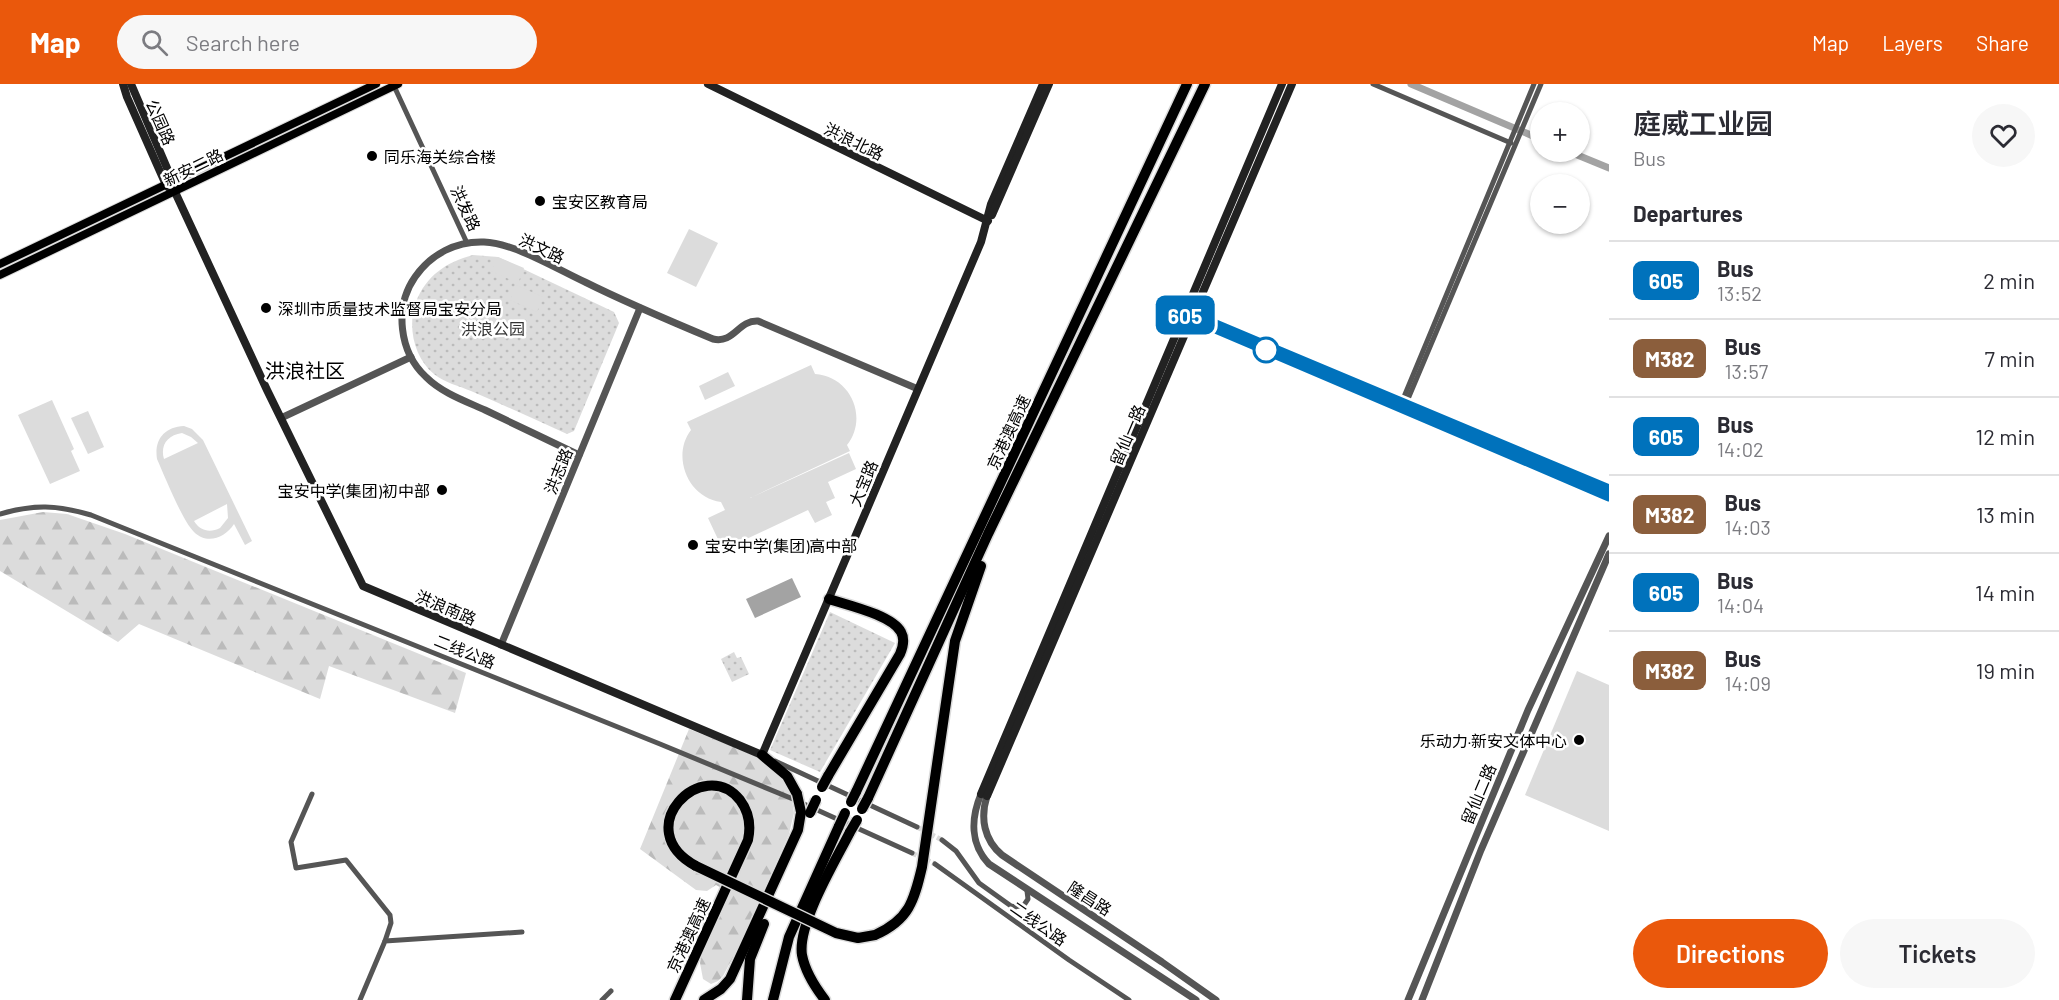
<!DOCTYPE html>
<meta charset="utf-8">
<style>
:root{--surface:#fff;--page:#f7f7f7;--text:#2b2b33;--muted:#7c7c81;--line:#e1e1e2;--accent:#ea580c}
body{margin:0;font-family:Barlow,"Noto Sans SC",sans-serif;background:var(--page);color:var(--text);height:100vh;display:flex;flex-direction:column;font-size:22px;white-space:nowrap}
*{box-sizing:border-box;margin:0}
p{font-size:20px;color:var(--muted)}
.icon{flex:none;width:33px;height:33px;fill:none;stroke:currentColor;stroke-width:2;stroke-linecap:round;stroke-linejoin:round}
.map{position:relative;flex:1;overflow:hidden}
.panel{display:flex;flex-direction:column;background:var(--surface);width:450px}
.panel>*{flex:none}
.badge{padding:0 12px;border-radius:9px;font-size:21px;line-height:39px}
.tools{position:absolute;left:1530px;top:18px;display:grid;gap:12px}
.tools a{display:grid;place-items:center;width:60px;height:60px;border-radius:50%;background:var(--surface);box-shadow:0 2px 4px #0004;font-size:30px}
.map>.badge{position:absolute;translate:-50% -50%;box-shadow:0 0 0 3px #fff}
h2{padding:0 24px;font-size:22px;line-height:54px}
.round{display:grid;place-items:center;flex:none;width:63px;height:63px;border-radius:32px;background:var(--page)}
.head{display:flex;align-items:center;justify-content:space-between;height:102px;padding:0 24px}
h1{font-size:28px;font-weight:600;line-height:45px}
.button{display:flex;gap:12px;margin-top:auto;padding:12px 24px}
.button a{flex:1;height:69px;border-radius:36px;background:var(--accent);color:#fff;font-size:24px;font-weight:600;line-height:69px;text-align:center}
.button a+a{background:var(--page);color:var(--text)}
ul{padding:0;list-style:none}
li{display:flex;align-items:center;gap:18px;height:78px;padding:0 24px;border-top:2px solid var(--line)}
li div{flex:1}
li b{display:block;font-size:22px}
li em{font-style:normal}
li .badge{min-width:66px;font-weight:700;text-align:center}
header{display:flex;align-items:center;gap:36px;box-sizing:border-box;height:84px;padding:0 30px;background:var(--accent);color:#fff}
header strong{font-size:28px}
nav{display:flex;gap:33px;margin-inline-start:auto;font-size:21px}
.search{width:420px;height:54px;background:var(--page);display:flex;align-items:center;gap:15px;box-sizing:border-box;padding:0 21px;border-radius:33px;color:var(--muted);font-size:22px}
main{display:flex;flex:1;min-height:0}
.map>svg:first-child{display:block}
.green{fill:url(#green-dots)}
.forest{fill:url(#forest-firs)}
.pitch{fill:#dcdcdc;fill-rule:evenodd}
.water{fill:#a3a3a3}
.lines{fill:none;stroke-linecap:round;stroke-linejoin:round}
.canal{stroke:#a3a3a3;stroke-width:7}
.minor-tunnel{stroke:#d9d9d9;stroke-width:5;stroke-dasharray:5 2.5;stroke-linecap:butt}
.primary-casing{stroke:#dbdbdb;stroke-width:10}
.motorway-casing{stroke:#dbdbdb;stroke-width:13}
.minor{stroke:#555;stroke-width:5}
.tertiary{stroke:#555;stroke-width:7}
.secondary{stroke:#222;stroke-width:8}
.primary{stroke:#000;stroke-width:8}
.motorway{stroke:#000;stroke-width:10}
.motorway-bridge-casing{stroke:#dbdbdb;stroke-width:13;stroke-linecap:butt}
.motorway-bridge{stroke:#000;stroke-width:10}
.line-casing{stroke:#fff;stroke-width:14}
.line{stroke:#0072bc;stroke-width:9}
.poi-dot{fill:#000;stroke:#fff;stroke-width:2}
.stop-dot{fill:#fff;stroke:#0072bc;stroke-width:3}
.labels{text-anchor:middle;dominant-baseline:central;stroke-width:5;stroke-linejoin:round;paint-order:stroke}
.street-label{font-size:16px;fill:#000;stroke:#fff}
.poi-label{font-size:16px;fill:#000;stroke:#fff;text-anchor:start}
.park-label{font-size:16px;fill:#333;stroke:#fff}
.quarter-label{font-size:20px;fill:#000;stroke:#fff}
</style>
<header>
<strong>Map</strong>
<div class="search"><svg class="icon" aria-label="search" viewBox="0 0 24 24"><circle cx="10" cy="10" r="6"/><path d="M15 15l6 6"/></svg>Search here</div>
<nav><a>Map</a><a>Layers</a><a>Share</a></nav>
</header>
<main>
<div class="map">
<svg width="1609" height="916" viewBox="0 0 1609 916">
<defs>
<pattern id="green-dots" width="8" height="8" patternUnits="userSpaceOnUse" patternTransform="scale(1.5)"><rect width="8" height="8" fill="#dcdcdc"/><path d="M2 2h.1M6 6h.1" fill="none" stroke="#bbb" stroke-width="1.8" stroke-linecap="round"/></pattern>
<pattern id="forest-firs" width="22" height="20" patternUnits="userSpaceOnUse" patternTransform="scale(1.5)"><rect width="22" height="20" fill="#dcdcdc"/><path d="M5 1l3.5 6h-7zM16 11l3.5 6h-7z" fill="#bbb"/></pattern>
</defs>
<rect width="100%" height="100%" fill="#fff"/>
<g class="green">
<path d="M473,171L498,173L614,228L619,239L574,347L567,350C535,335 503,321 471,307C459,302 443,298 434,290C414,274 407,242 416,218C426,192 446,178 473,171Z"/>
<polygon points="830,528 895,559 820,688 770,666"/>
<polygon points="734,568 737,574 741,573 749,590 732,598 721,575"/>
</g>
<g class="forest">
<polygon points="43,428 67,430 125,450 466,589 455,629 329,582 320,615 139,540 118,558 0,487 0,436"/>
<polygon points="689,645 762,674 785,695 791,710 794,729 789,750 739,862 723,892 718,897 711,900 703,895 700,879 702,866 727,807 716,801 707,807 696,806 640,765"/>
</g>
<g class="pitch">
<polygon points="689,145 718,159 696,203 667,189"/>
<polygon points="498,173 524,184 518,199 491,187"/>
<polygon points="516,201 543,213 537,228 510,216"/>
<path d="M811,281L815,290C850,292 869,333 847,361L850,367L750,414L849,369L856,385L828,398L835,414L826,418L832,431L815,439L808,426L723,466L708,434L725,426L721,418C688,414 671,372 691,346L687,338Z"/>
<polygon points="728,288 735,302 705,316 699,302"/>
<polygon points="52,316 74,365 71,367 80,387 50,400 18,331"/>
<polygon points="88,327 104,363 88,370 71,334"/>
<path d="M184,342L192,345L203,356L252,457L245,461L234,440C225,454 207,461 194,448C182,436 165,393 157,375C154,356 164,343 184,342ZM182,349L191,353L198,359L164,375C160,362 167,351 182,349ZM227,420L228,434L220,444C210,449 200,447 194,437Z"/>
<polygon points="1577,587 1609,601 1609,747 1525,711"/>
</g>
<polygon class="water" points="792,494 801,513 755,534 746,515"/>
<g class="lines">
<g class="canal">
<polyline points="1411,0 1540,55"/>
<polyline points="1570,68 1609,84"/>
</g>
<g class="minor-tunnel">
<polyline points="917,743 942,756"/>
<polyline points="912,769 935,780"/>
</g>
<defs>
<g id="primary">
<polyline points="0,180 376,0"/>
<polyline points="0,191 398,0"/>
</g>
<g id="motorway">
<polyline points="762,671 787,692 797,710"/>
<path d="M828,692L900,570C903,563 905,555 901,548C892,531 847,521 829,515"/>
<polyline points="856,708 1187,0"/>
<polyline points="868,714 988,450 1205,0"/>
<path d="M875,851C909,836 914,817 922,783L955,557L981,482"/>
<path d="M675,916L748,756C751,742 749,728 740,716C703,670 628,745 696,782"/>
<polyline points="704,916 721,905 730,895 798,746 801,728"/>
<polyline points="747,916 750,875 764,840"/>
<polyline points="773,916 789,853 839,742"/>
<path d="M825,916C815,903 805,887 802,871C797,840 836,776 850,748"/>
</g>
</defs>
<use href="#primary" class="primary-casing"/>
<use href="#motorway" class="motorway-casing"/>
<g class="minor">
<polyline points="1373,0 1511,59"/>
<polyline points="394,2 467,159"/>
<polyline points="1401,320 1534,0"/>
<polyline points="1405,322 1541,0"/>
<path d="M0,430C34,420 57,421 91,431L660,660L793,715L912,769"/>
<polyline points="775,677 917,743"/>
<polyline points="312,710 291,758 296,784 346,776 390,831 391,839 385,857"/>
<polyline points="942,756 956,767 979,799 1011,822 1015,823 1024,821 1028,815 1027,807"/>
<polyline points="935,780 1069,876 1129,916"/>
<polyline points="360,916 385,857 522,848"/>
<polyline points="602,916 611,907"/>
</g>
<g class="tertiary">
<polyline points="281,334 411,273"/>
<path d="M579,371C548,356 516,341 485,326C465,317 442,309 426,293C399,268 394,223 415,193C431,170 456,157 484,158C514,159 557,185 585,198C627,219 670,237 713,255C734,260 738,236 758,237L918,305"/>
<polyline points="501,561 640,224"/>
<path d="M981,710C971,734 970,760 989,780L1196,916"/>
<path d="M987,712C980,734 984,756 1002,771L1162,878L1216,916"/>
<polyline points="1408,916 1528,626 1609,452"/>
<polyline points="1422,916 1481,766 1609,470"/>
</g>
<g class="secondary">
<polyline points="123,0 127,13 166,101 169,104"/>
<polyline points="131,0 173,98 175,108 267,306 363,502 762,671 981,158 991,120 1043,0"/>
<polyline points="708,0 988,137"/>
<polyline points="992,131 1049,0"/>
<polyline points="1201,217 1203,229 1216,239"/>
<polyline points="1189,233 1609,413"/>
<polyline points="1283,268 1609,405"/>
<polyline points="981,710 1282,0"/>
<polyline points="987,712 1292,0"/>
</g>
<use href="#primary" class="primary"/>
<use href="#motorway" class="motorway"/>
<defs>
<g id="motorway-bridge">
<polyline points="822,703 828,692"/>
<polyline points="797,710 801,728"/>
<polyline points="851,718 856,708"/>
<polyline points="862,725 868,714"/>
<polyline points="810,729 816,716"/>
<polyline points="839,742 845,729"/>
<polyline points="850,748 857,736"/>
<polyline points="696,782 836,849 858,854 875,851"/>
</g>
</defs>
<use href="#motorway-bridge" class="motorway-bridge-casing"/>
<use href="#motorway-bridge" class="motorway-bridge"/>
</g>
<g class="lines">
<defs>
<polyline id="line" points="1609,405 1187,228 1185,229 1185,232 1192,235 1609,413"/>
</defs>
<use href="#line" class="line-casing"/>
<use href="#line" class="line"/>
</g>
<g class="poi-dot">
<circle cx="372" cy="72" r="6"/>
<circle cx="540" cy="117" r="6"/>
<circle cx="266" cy="224" r="6"/>
<circle cx="442" cy="406" r="6"/>
<circle cx="693" cy="461" r="6"/>
<circle cx="1579" cy="656" r="6"/>
</g>
<circle class="stop-dot" cx="1266" cy="266" r="12"/>
<g class="labels">
<g class="street-label">
<text transform="translate(161 38) rotate(66)">公园路</text>
<text transform="translate(854 57) rotate(26)">洪浪北路</text>
<text transform="translate(193 83) rotate(-26)">新安二路</text>
<text transform="translate(466 124) rotate(65)">洪发路</text>
<text transform="translate(542 164) rotate(25)">洪文路</text>
<text transform="translate(1008 348) rotate(-65)">京港澳高速</text>
<text transform="translate(1127 351) rotate(-67)">留仙一路</text>
<text transform="translate(558 387) rotate(-68)">洪志路</text>
<text transform="translate(863 399) rotate(-67)">大宝路</text>
<text transform="translate(446 523) rotate(23)">洪浪南路</text>
<text transform="translate(465 567) rotate(22)">二线公路</text>
<text transform="translate(1478 710) rotate(-67)">留仙二路</text>
<text transform="translate(1090 814) rotate(33)">隆昌路</text>
<text transform="translate(1039 839) rotate(35)">二线公路</text>
<text transform="translate(688 851) rotate(-65)">京港澳高速</text>
</g>
<g class="poi-label">
<text x="384" y="72">同乐海关综合楼</text>
<text x="552" y="117">宝安区教育局</text>
<text x="278" y="224">深圳市质量技术监督局宝安分局</text>
<text x="430" y="406" text-anchor="end">宝安中学(集团)初中部</text>
<text x="705" y="461">宝安中学(集团)高中部</text>
<text x="1567" y="656" text-anchor="end">乐动力·新安文体中心</text>
</g>
<g class="park-label">
<text x="493" y="244">洪浪公园</text>
</g>
<g class="quarter-label">
<text x="305" y="286">洪浪社区</text>
</g>
</g>
</svg>
<div class="tools">
<a>+</a>
<a>−</a>
</div>
<b class="badge" style="left:1185px;top:231px;background:#0072bc;color:#fff">605</b>
</div>
<section class="panel">
<div class="head"><div><h1>庭威工业园</h1><p>Bus</p></div><a class="round"><svg class="icon" aria-label="heart" viewBox="0 0 24 24"><path d="M12 20l-8-8c-3-5 5-10 8-4 3-6 11-1 8 4z"/></svg></a></div>
<h2>Departures</h2>
<ul>
<li><span class="badge" style="background:#0072bc;color:#fff">605</span><div><b>Bus</b><p>13:52</p></div><em>2 min</em></li>
<li><span class="badge" style="background:#8b5e3c;color:#fff">M382</span><div><b>Bus</b><p>13:57</p></div><em>7 min</em></li>
<li><span class="badge" style="background:#0072bc;color:#fff">605</span><div><b>Bus</b><p>14:02</p></div><em>12 min</em></li>
<li><span class="badge" style="background:#8b5e3c;color:#fff">M382</span><div><b>Bus</b><p>14:03</p></div><em>13 min</em></li>
<li><span class="badge" style="background:#0072bc;color:#fff">605</span><div><b>Bus</b><p>14:04</p></div><em>14 min</em></li>
<li><span class="badge" style="background:#8b5e3c;color:#fff">M382</span><div><b>Bus</b><p>14:09</p></div><em>19 min</em></li>
</ul>
<div class="button"><a>Directions</a><a>Tickets</a></div>
</section>
</main>
